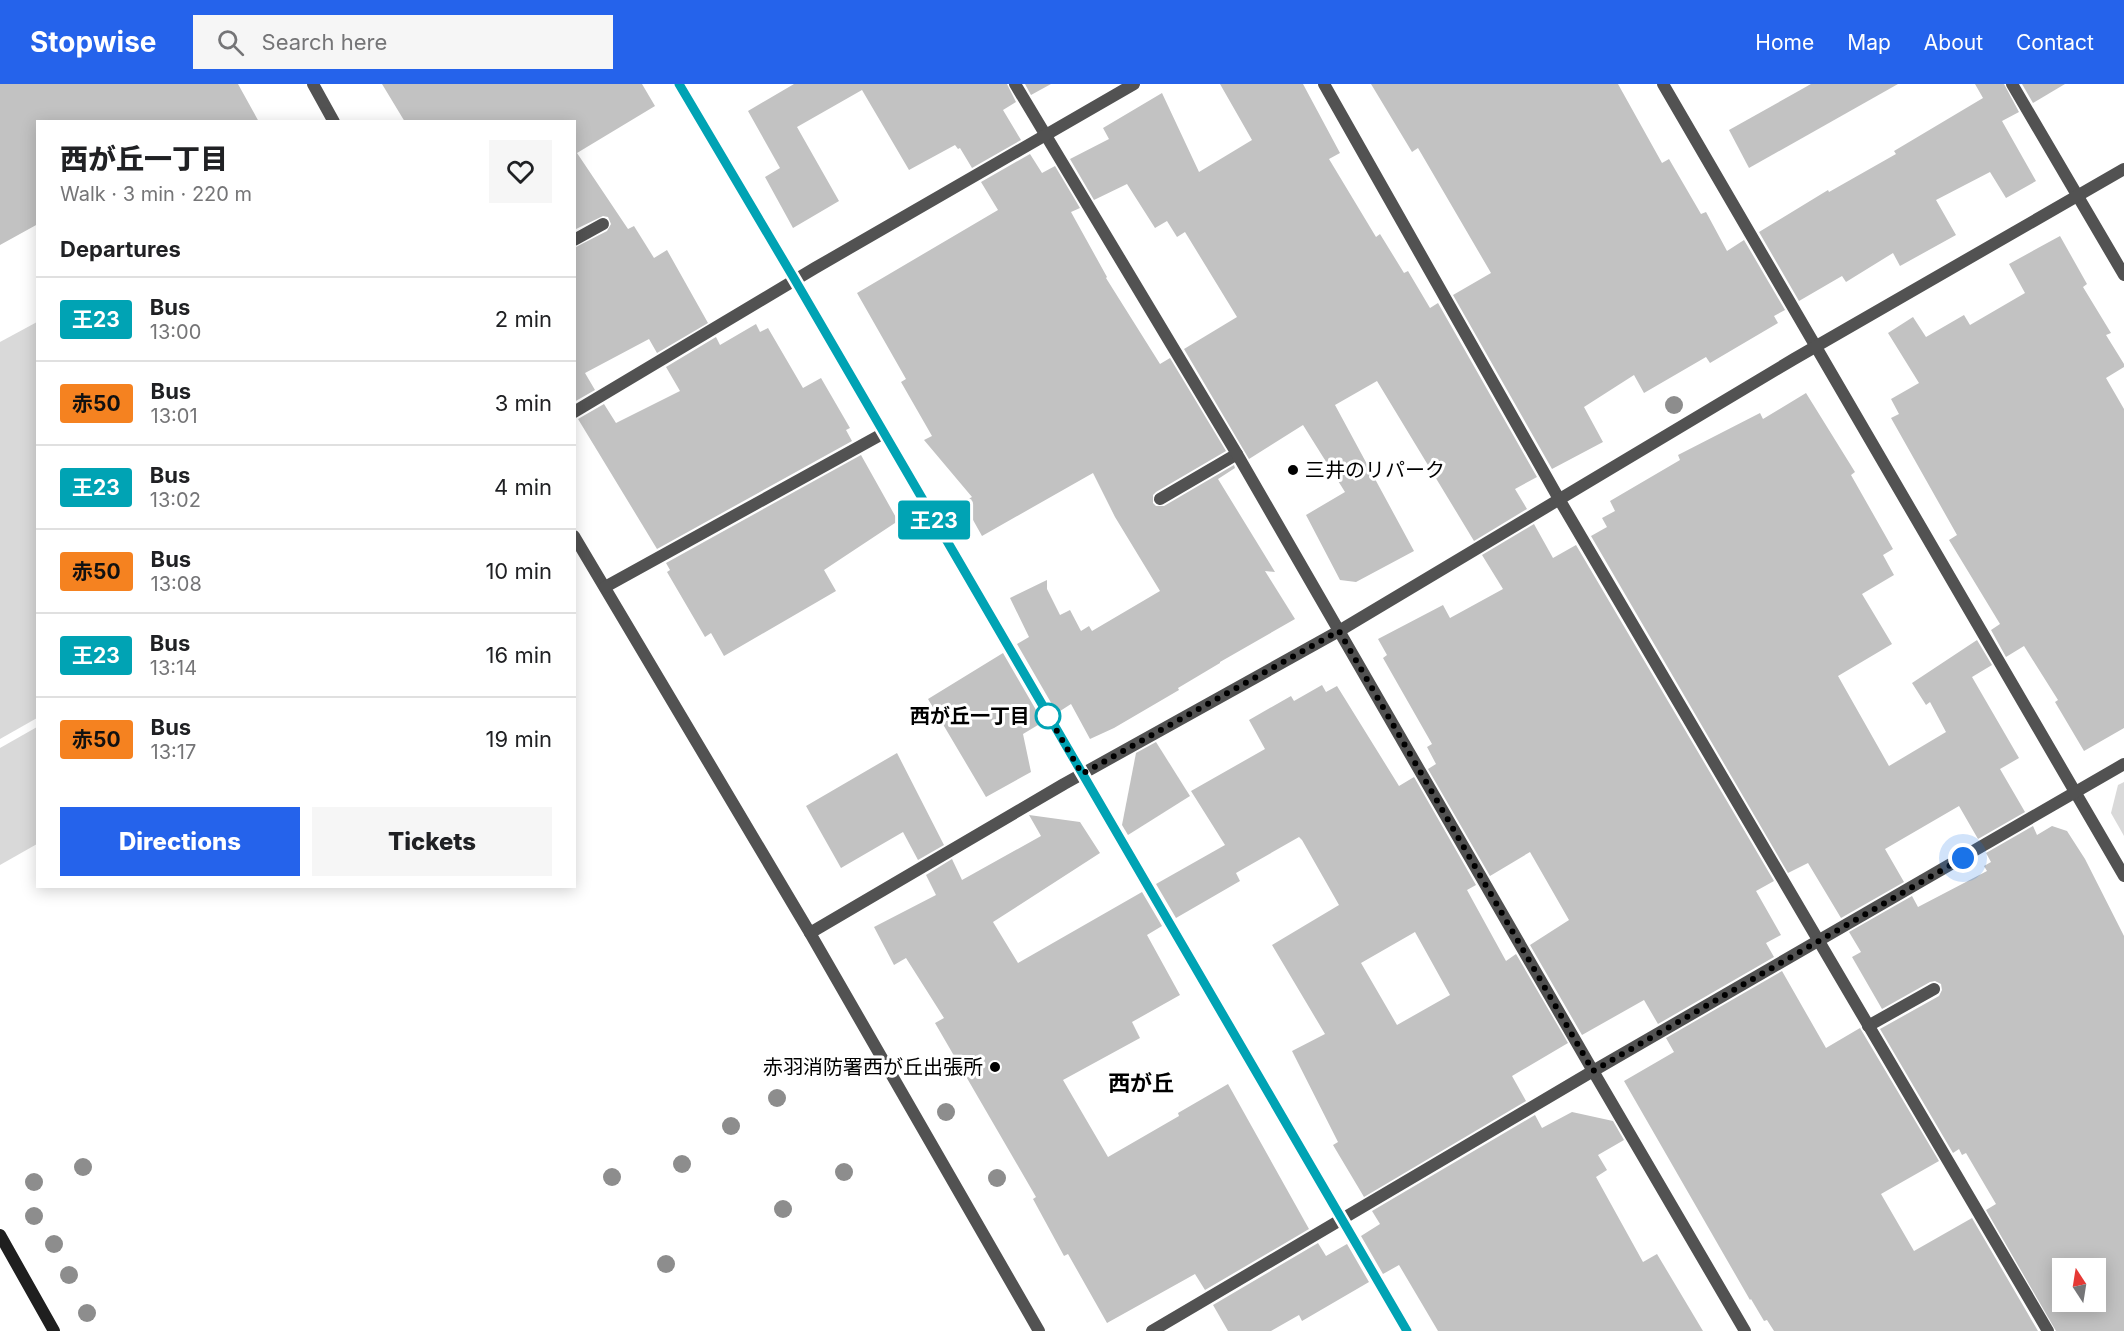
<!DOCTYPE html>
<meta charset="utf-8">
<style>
:root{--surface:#fff;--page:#f6f6f6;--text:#202124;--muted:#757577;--line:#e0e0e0;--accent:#2563eb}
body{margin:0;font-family:Inter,"Noto Sans JP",sans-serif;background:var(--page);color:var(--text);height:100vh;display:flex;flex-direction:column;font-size:22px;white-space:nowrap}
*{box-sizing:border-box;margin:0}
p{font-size:20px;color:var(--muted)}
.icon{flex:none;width:33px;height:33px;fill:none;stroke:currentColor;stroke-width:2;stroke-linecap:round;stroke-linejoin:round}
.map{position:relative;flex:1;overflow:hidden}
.panel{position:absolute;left:36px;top:36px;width:540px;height:768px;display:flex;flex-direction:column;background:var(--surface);border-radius:0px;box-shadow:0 3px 15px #0003}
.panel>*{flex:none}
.badge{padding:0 12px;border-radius:4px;font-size:21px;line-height:39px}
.needle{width:39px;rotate:348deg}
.fabs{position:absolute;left:2052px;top:1174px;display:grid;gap:12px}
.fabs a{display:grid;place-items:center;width:54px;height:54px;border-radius:0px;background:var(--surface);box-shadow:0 3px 15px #0003;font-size:30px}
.you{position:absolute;width:30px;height:30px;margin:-15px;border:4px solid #fff;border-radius:50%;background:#1a73e8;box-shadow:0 0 0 9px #1a73e833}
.map>.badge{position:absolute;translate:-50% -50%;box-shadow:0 0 0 3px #fff}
h2{padding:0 24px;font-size:22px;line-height:54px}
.round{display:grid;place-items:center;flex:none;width:63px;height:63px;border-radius:0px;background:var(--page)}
.head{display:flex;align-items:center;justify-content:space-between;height:102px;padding:0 24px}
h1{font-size:28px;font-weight:800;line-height:45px}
.action{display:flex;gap:12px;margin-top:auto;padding:12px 24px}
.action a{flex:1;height:69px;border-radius:0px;background:var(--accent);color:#fff;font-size:24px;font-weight:800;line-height:69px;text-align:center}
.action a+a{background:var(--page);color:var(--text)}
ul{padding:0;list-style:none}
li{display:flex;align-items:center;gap:18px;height:84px;padding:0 24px;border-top:2px solid var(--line)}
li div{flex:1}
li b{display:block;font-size:22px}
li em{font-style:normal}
li .badge{min-width:66px;font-weight:700;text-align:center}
header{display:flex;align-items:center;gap:36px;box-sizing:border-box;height:84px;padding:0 30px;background:var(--accent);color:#fff}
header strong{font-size:28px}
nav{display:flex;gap:33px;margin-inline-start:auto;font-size:21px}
.search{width:420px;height:54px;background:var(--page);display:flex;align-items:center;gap:15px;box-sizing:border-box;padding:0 21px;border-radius:0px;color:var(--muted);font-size:22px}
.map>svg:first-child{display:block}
.green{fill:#d9d9d9}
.building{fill:#c2c2c2;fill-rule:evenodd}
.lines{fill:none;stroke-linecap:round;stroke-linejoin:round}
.lane{stroke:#525252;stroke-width:12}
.street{stroke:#525252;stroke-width:12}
.secondary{stroke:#1f1f1f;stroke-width:12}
.tree{fill:#8d8d8d}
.line-casing{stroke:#fff;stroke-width:14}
.line{stroke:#00a3b4;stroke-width:9}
.walk{stroke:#000;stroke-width:6;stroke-dasharray:0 10.8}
.poi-dot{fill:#000;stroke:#fff;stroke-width:2}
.stop-dot{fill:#fff;stroke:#00a3b4;stroke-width:3}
.labels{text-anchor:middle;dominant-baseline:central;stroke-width:6;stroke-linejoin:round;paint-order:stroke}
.poi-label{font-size:20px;fill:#000;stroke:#fff;text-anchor:start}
.stop-label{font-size:20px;font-weight:bold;fill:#000;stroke:#fff;text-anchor:end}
.quarter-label{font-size:22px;font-weight:bold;fill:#000;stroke:#fff}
</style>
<header>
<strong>Stopwise</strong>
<div class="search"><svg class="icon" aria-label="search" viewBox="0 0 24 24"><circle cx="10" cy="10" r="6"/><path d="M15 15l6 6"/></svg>Search here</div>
<nav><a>Home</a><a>Map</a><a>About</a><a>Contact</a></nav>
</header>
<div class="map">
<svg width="2124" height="1247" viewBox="0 0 2124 1247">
<rect width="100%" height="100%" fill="#fff"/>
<g class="green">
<polygon points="37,238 37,634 0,655 0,258"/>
<polygon points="37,643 37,760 0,781 0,664"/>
<polygon points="2124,698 2124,752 2111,729 2118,701"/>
</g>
<g class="building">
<polygon points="0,0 238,0 259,38 38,38 38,140 0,161"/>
<polygon points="382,0 642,0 655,22 577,69 628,145 634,142 654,174 667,166 708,239 657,269 649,255 585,289 595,306 574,318 574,164 607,147 611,140 608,133 603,132 574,146 574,38 405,38"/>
<polygon points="794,0 1007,0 1016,18 1003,26 1021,56 972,84 960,64 958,65 955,61 909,86 862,6 797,43 839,117 793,144 765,93 780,84 748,27"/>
<polygon points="1025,0 1051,0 1031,11"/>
<polygon points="1220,0 1303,0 1340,69 1329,75 1376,153 1380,150 1404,189 1408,187 1430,224 1438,219 1537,393 1515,405 1527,425 1474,457 1377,297 1335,321 1414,467 1356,498 1340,496 1306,431 1345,408 1303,341 1249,375 1184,265 1237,233 1185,148 1177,153 1167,137 1155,144 1127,100 1094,116 1070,75 1109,55 1103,44 1162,9 1199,88 1252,56"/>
<polygon points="1371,0 1618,0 1662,79 1669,75 1701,130 1706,128 1727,167 1744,156 1785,226 1774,232 1778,239 1710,279 1706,273 1644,309 1634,291 1584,323 1603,358 1552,385 1453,211 1491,189 1418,64 1412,68"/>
<polygon points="1811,0 1898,0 1749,84 1729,46"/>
<polygon points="1975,0 2004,0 2019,28 2002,37 2036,97 2006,114 1990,88 1936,116 1956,151 1900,182 1893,169 1846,198 1842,192 1799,217 1759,148 1828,106 1829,108 1896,70 1894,67 1983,14"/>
<polygon points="2022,0 2065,0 2033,19"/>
<polygon points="1030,70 1042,89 1055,82 1080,124 1071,128 1107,193 1106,194 1160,280 1170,274 1226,367 1156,408 1153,411 1153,419 1156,422 1164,422 1234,381 1235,384 1218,395 1275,488 1265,487 1295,535 1220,578 1220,579 1178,604 1179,606 1114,644 1090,655 1071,620 1057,629 1017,560 1029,553 1010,514 1047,496 1047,505 1060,531 1070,526 1081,547 1089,542 1092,547 1160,507 1115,433 1093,389 982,452 963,418 972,413 924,356 932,352 901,298 906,295 857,209 998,126 981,98"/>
<polygon points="2060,152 2087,200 2083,203 2111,249 2106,251 2124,280 2124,283 2106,294 2124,325 2124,644 2084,667 2055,618 2058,616 2024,562 2006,573 1991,546 2000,540 1949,456 1957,451 1891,334 1899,330 1891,315 1919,299 1888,249 1913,233 1926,253 1964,231 1970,241 2025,209 2009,180"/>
<polygon points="756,240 760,248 768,244 803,304 821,294 850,344 846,346 852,357 657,465 578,335 604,320 616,339 680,307 666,283 716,253 720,261"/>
<polygon points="1806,309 1855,388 1851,391 1893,465 1883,471 1894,491 1862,510 1892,560 1838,592 1889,682 1946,648 1930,618 1926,621 1912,599 1977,556 1992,581 1972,593 2019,674 2000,685 2025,728 1978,755 1959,722 1885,765 1904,798 1841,834 1808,779 1788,789 1591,452 1607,443 1602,434 1615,427 1610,417 1680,376 1678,371 1760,329 1763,335"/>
<polygon points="861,371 898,437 824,486 836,507 724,572 711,549 705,553 667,488 670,486 666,479"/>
<polygon points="1534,440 1553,474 1576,461 1774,797 1756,807 1781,851 1766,859 1774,873 1658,940 1644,916 1582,951 1530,861 1569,836 1530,768 1490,792 1428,685 1436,680 1427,663 1432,660 1383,574 1387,571 1378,555 1443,521 1450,534 1503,505 1482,471"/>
<polygon points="1003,569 1043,638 1023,650 1031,688 986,713 928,615"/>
<path d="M1322,601L1326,608L1337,602L1399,702L1414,693L1476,801L1467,806L1506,877L1516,870L1568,959L1512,992L1526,1017L1364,1113L1333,1061L1338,1058L1292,967L1325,950L1272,861L1339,821L1302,756L1299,753L1236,789L1240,797L1176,834L1156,800L1225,761L1191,707L1265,665L1249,636L1291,612L1294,617ZM1415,848L1450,911L1397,941L1361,879Z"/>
<polygon points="1156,658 1190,712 1128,751 1122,741 1136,669"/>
<polygon points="897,669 944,761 918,776 903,748 841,784 806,722"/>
<polygon points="1029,731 1080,738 1100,769 993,838 1018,879 1142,808 1162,842 1147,851 1180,911 1132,938 1140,954 1063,996 1108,1073 1179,1032 1178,1029 1228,1000 1309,1145 1205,1206 1195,1190 1107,1239 1068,1170 1064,1172 1033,1115 1036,1113 935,939 944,934 906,874 894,881 874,843 936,811 926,791 952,775 962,796 1041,752"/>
<path d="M2033,742L2037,751L2052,742L2067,747L2085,775L2124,852V1247H2056L1986,1126L1996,1120L1966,1069L1962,1071L1959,1065L1953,1069L1880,945L1939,912L1942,906L1941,900L1935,897L1930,898L1882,925L1852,873L1861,868L1849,848L1912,812L1918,823L1987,787L1984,782L1991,778L1986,769ZM2062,1185H2096V1218H2062Z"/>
<polygon points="1782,887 1826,964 1860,944 1939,1077 1881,1110 1914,1167 1972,1134 2038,1247 1774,1247 1767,1236 1764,1237 1751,1215 1750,1216 1624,997 1674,968 1666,954"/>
<polygon points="1572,1028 1613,1037 1624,1056 1598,1071 1607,1086 1596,1093 1643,1178 1657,1170 1703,1247 1438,1247 1399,1181 1383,1190 1361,1152 1380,1140 1372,1127 1535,1031 1542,1044"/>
<polygon points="1318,1159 1326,1172 1347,1160 1369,1198 1302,1237 1299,1231 1271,1247 1228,1247 1213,1221"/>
</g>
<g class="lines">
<g class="lane">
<polyline points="574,156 603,140"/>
<polyline points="1160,415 1237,370"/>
<polyline points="1868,942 1934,905"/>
</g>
<g class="street">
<polyline points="313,0 334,38"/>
<polyline points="679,0 795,196 1407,1247"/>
<polyline points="1015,0 1237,370 1593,987 1745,1247"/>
<polyline points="1324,0 1559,415 2048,1247"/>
<polyline points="1663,0 2124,792"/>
<polyline points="2012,0 2124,191"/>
<polyline points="574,328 815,184 1134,0"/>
<polyline points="574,452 810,849 1039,1247"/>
<polyline points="605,503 884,349"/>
<polyline points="810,849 1064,700 1339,547 1794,275 2124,85"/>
<polyline points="1152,1247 1593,987 2124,680"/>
</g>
<polyline class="secondary" points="0,1151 54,1247"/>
</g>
<g class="tree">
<circle cx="1674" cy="321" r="9"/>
<circle cx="777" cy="1014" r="9"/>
<circle cx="946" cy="1028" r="9"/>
<circle cx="731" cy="1042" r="9"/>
<circle cx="682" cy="1080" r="9"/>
<circle cx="83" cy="1083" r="9"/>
<circle cx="844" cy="1088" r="9"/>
<circle cx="612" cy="1093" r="9"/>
<circle cx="997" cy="1094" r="9"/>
<circle cx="34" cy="1098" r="9"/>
<circle cx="783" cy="1125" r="9"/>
<circle cx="34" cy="1132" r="9"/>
<circle cx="54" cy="1160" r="9"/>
<circle cx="666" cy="1180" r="9"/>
<circle cx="69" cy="1191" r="9"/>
<circle cx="87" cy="1229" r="9"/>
</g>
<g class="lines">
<defs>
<polyline id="line" points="679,0 795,196 1407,1247"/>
</defs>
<use href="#line" class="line-casing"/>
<use href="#line" class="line"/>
<polyline class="walk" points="1048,632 1047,630 1082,690 1339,547 1593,987 1963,774"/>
</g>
<g class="poi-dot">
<circle cx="1293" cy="386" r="6"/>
<circle cx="995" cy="983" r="6"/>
</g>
<circle class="stop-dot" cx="1048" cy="632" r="12"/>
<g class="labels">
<g class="poi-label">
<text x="1305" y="386">三井のリパーク</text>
<text x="983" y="983" text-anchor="end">赤羽消防署西が丘出張所</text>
</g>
<g class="stop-label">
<text x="1030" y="632">西が丘一丁目</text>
</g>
<g class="quarter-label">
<text x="1141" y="999">西が丘</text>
</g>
</g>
</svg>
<div class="fabs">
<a><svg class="needle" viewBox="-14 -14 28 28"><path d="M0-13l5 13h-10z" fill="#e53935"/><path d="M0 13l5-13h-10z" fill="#757577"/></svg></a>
</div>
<div class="you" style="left:1963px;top:774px"></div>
<b class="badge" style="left:934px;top:436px;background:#00a3b4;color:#fff">王23</b>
<section class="panel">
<div class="head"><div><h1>西が丘一丁目</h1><p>Walk · 3 min · 220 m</p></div><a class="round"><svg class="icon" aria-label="heart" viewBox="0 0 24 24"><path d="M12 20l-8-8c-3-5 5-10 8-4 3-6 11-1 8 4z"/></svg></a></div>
<h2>Departures</h2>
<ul>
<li><span class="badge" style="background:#00a3b4;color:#fff">王23</span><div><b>Bus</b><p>13:00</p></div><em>2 min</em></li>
<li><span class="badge" style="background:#f58220;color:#111">赤50</span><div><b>Bus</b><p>13:01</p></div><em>3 min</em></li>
<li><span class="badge" style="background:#00a3b4;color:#fff">王23</span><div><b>Bus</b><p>13:02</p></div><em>4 min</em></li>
<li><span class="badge" style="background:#f58220;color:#111">赤50</span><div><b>Bus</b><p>13:08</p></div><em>10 min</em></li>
<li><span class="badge" style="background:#00a3b4;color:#fff">王23</span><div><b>Bus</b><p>13:14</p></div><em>16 min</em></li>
<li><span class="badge" style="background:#f58220;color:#111">赤50</span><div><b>Bus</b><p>13:17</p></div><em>19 min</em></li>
</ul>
<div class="action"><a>Directions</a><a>Tickets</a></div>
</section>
</div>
